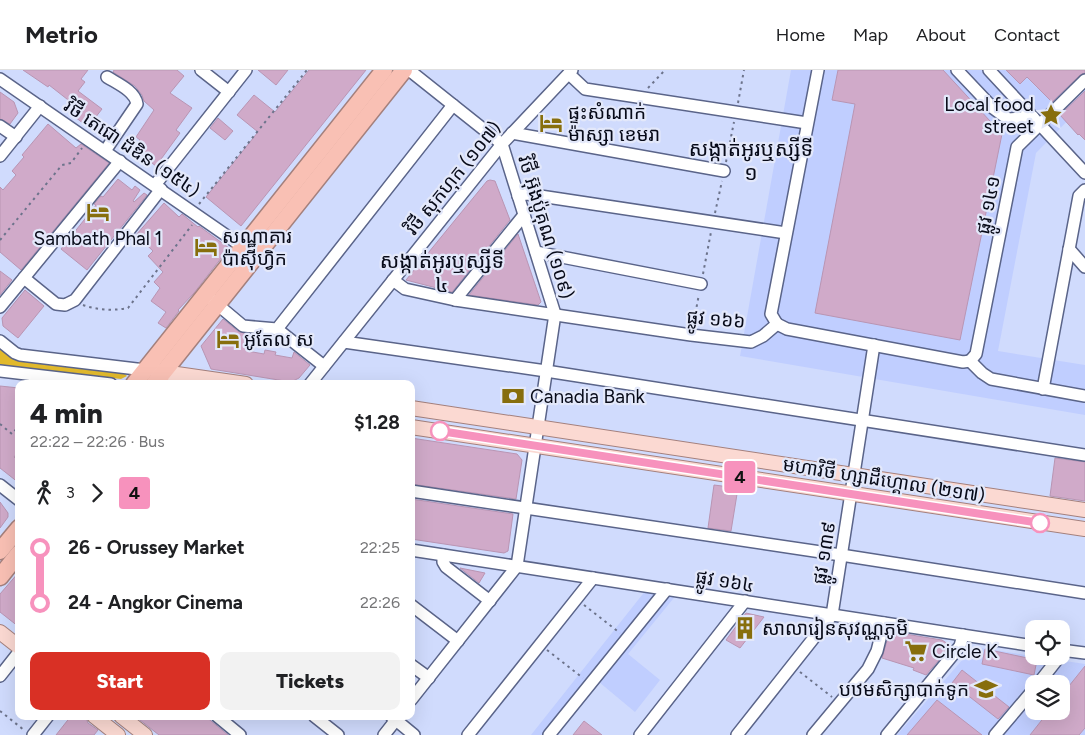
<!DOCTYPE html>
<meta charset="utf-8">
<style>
:root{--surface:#fff;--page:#f2f2f2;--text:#202124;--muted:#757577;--line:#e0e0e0;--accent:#d93025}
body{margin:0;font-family:Figtree,"Noto Sans Khmer",sans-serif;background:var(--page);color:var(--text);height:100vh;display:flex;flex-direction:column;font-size:19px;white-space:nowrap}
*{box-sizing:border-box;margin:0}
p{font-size:16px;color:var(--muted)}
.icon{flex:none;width:28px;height:28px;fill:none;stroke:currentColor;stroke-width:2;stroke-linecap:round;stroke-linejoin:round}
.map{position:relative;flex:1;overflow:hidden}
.sheet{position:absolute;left:15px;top:310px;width:400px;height:340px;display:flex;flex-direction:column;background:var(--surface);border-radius:10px;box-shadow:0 5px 20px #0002}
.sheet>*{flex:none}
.badge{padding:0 10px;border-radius:4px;font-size:18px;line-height:32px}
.buttons{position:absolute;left:1025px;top:550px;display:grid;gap:10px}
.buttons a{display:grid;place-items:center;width:45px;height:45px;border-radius:10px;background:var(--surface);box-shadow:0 5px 20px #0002;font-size:25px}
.map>.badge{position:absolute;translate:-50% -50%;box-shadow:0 0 0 2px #fff}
.legs{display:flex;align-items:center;gap:8px;height:55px;padding:0 15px;font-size:16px}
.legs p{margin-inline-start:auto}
.summary{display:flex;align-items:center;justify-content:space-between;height:85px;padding:0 15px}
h1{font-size:28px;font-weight:800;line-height:38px}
.action{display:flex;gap:10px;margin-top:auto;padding:10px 15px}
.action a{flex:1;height:58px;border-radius:10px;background:var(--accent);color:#fff;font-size:20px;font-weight:800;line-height:58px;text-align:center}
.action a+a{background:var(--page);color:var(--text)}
ul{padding:0 15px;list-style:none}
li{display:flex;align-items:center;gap:18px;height:55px;font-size:19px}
li i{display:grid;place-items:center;width:8px;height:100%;margin:0 6px;background:currentColor}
li i::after{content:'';width:12px;height:12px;margin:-6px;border:4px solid;border-radius:50%;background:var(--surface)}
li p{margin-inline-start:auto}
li:first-child i{background:linear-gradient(#0000 50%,currentColor 0)}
li:last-child i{background:linear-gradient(currentColor 50%,#0000 0)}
header{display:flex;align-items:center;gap:30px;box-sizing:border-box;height:70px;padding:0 25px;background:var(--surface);border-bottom:1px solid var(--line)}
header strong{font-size:24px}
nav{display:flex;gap:28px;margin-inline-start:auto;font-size:18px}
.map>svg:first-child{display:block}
.built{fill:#c0ceff;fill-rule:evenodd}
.green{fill:#e1b92c}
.building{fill:#d0aac9;stroke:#b995b3}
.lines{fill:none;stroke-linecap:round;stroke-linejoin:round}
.minor-casing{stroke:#5a6489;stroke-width:14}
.major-casing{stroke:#a4807d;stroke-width:16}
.highway-casing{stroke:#a4807d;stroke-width:19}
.path{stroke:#6c738b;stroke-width:2;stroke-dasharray:2.5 4;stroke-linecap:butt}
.minor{stroke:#fff;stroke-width:11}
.major{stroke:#fbd9d2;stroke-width:14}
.highway{stroke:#f9c0b4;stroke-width:16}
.line-1-casing{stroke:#fff;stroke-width:11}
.line-1{stroke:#f792bd;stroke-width:8}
.stop-1-dot{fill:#fff;stroke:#f792bd;stroke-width:2.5}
.labels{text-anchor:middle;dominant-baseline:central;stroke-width:4.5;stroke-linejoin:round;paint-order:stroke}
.poi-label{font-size:19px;fill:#070a18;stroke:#e3e8fa;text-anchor:start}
.street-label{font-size:19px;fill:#070a18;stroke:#e3e8fa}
.quarter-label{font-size:21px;fill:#070a18;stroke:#e3e8fa}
</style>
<header>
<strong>Metrio</strong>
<nav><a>Home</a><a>Map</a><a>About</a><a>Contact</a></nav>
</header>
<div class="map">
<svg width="1085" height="665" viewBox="0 0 1085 665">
<rect width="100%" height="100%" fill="#d0dbfd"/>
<g class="built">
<polygon points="791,0 1020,0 1037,18 1056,0 1085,0 1085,33 1036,83 998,281 1085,295 1085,345 740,286"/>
<polygon points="646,520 677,524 628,584 660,610 635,642 599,612 557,665 531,665"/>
<path d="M981,578L1085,594V665H897L970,581ZM1034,614H1061V641H1034Z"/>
</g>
<polygon class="green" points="0,277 17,290 25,292 123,302 127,306 121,309 0,295"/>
<g class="building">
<polygon points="23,0 88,0 81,9 85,12 78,21 102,39 88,57 66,40 72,33 49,15 48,17"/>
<polygon points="114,0 177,0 184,6 170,23 192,38 176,60 180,63 156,96 134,80 140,70 136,67 154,40 144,31 142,25 135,16 113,2"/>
<polygon points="258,0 288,0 276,15"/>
<polygon points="309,0 366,0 241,156 206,127 258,62 237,45 254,25 275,42"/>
<polygon points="838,0 943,0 1002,64 960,270 815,243 855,34 832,30"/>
<polygon points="1006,0 1085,0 1085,3 1080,5 1052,32 1027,7 1020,14"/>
<polygon points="1085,21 1085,70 1079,64 1078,65 1060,45"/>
<polygon points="0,22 14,32 18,43 10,54 0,49"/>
<polygon points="218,48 233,61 225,70 210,58"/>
<polygon points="48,54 76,78 81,74 109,93 21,200 0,182 0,117 3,120 16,105 12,101 24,87 22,85"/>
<polygon points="118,109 132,120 135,116 140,120 133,131 134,132 144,123 147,125 87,200 61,179 96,135 94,134 101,126 103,127"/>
<polygon points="490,110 495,111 510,150 452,222 406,210 487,111"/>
<polygon points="164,133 179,147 182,144 198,157 199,156 229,178 194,223 178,240 179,241 166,258 158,253 166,242 151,231 160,218 154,212 163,202 148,186 153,181 136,165"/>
<polygon points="518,164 541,232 538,235 469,225"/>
<polygon points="0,201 12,210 0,225"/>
<polygon points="25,220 44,236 18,268 3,256 2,248"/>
<polygon points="223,249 239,262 250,264 247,281 264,284 265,280 276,282 275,285 292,288 294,282 310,295 299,308 291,312 211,299 201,276"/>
<polygon points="0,316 19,318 19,381 14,387 19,392 19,413 0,398"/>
<polygon points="411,368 517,384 522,390 516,429 411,414"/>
<polygon points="1055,388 1085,392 1085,431 1050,426"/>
<polygon points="714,415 738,418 731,461 708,458"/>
<polygon points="411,429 513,444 508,481 504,483 411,469"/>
<polygon points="0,432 8,443 8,447 0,458"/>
<polygon points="460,498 485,503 479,513"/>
<polygon points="19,502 19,557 0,542 0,524"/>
<polygon points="746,543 764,547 740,578 726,570"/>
<polygon points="893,562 942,570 951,576 926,605 913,600 914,598 882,588 889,564"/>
<polygon points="985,579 1037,590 1034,605 982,594"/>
<polygon points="1085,596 1085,658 1079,665 1030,665 1049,641 1061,641 1061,626"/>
<polygon points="962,600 1009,637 998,649 952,613"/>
<polygon points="937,630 982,665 907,665"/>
<polygon points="71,646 85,646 88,653 98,660 94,665 56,665"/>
<polygon points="135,646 205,646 228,665 159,665"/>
<polygon points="584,651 602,665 573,665"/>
</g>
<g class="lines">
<defs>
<g id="minor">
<polyline points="201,0 229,22"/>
<polyline points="409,0 502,74 555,244 517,496 411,630"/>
<polyline points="957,0 993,38 1008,49 1033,47"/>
<polyline points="989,0 1085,103"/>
<polyline points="569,4 585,19 807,53"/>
<polyline points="0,9 243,177"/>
<polyline points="0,56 16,67"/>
<polyline points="512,63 724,101"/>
<path d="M105,81L137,34C135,21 118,14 107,7"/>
<polyline points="0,86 40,36"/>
<polyline points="155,115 246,0"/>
<polyline points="518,126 527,124 786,163"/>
<polyline points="1069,179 1085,197"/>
<polyline points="536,182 701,214"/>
<polyline points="24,208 56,234 65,235 75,230 161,119"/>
<polyline points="393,210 405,219 455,230 691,265 751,272 763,266 777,254"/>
<polyline points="212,230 243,256 277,259 453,35"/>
<polyline points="455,230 524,145"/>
<polyline points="0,237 120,91"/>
<polyline points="777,254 771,244 818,0"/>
<polyline points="777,254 787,259 963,292 970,291"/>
<polyline points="277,259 324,296"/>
<polyline points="0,271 15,283 20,285 145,300"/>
<polyline points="344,272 546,301 1085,385"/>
<polyline points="970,291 976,284 1017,77 1085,10"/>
<polyline points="970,291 982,303 991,309 1085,326"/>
<polyline points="0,301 111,314"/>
<polyline points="310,314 502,74 572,0"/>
<polyline points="1043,319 1079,126 1085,120"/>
<polyline points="0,415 19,430"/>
<polyline points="411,421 841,485 1085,523"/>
<polyline points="411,480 1034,576"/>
<polyline points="443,485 443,492 446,497 490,531"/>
<polyline points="411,535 458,571"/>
<polyline points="1061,580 1085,583"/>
<polyline points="411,595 429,608"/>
<polyline points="0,606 19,582"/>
<polyline points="1038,614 1060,586"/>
<polyline points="217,646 240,665"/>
<polyline points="314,646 338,665"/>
<polyline points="391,646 414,665"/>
<polyline points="33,665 48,646"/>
<polyline points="384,665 399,646"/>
<polyline points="468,665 593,508"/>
<polyline points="549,665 667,519"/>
<polyline points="640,665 745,531"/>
<polyline points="737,665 832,545 874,275"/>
<polyline points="813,665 868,599 877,581 884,553"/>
<polyline points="887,665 960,576 963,565"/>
<polyline points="995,665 1034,619"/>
</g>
<g id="major">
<polyline points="156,301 246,314"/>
<polyline points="411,338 1085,440"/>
<polyline points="411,357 1085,459"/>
<polyline points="0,562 19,577"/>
<polyline points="94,646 118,665"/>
<polyline points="121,646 145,665"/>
</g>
<g id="highway">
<polyline points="134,314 384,0"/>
<polyline points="154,314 404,0"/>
<polyline points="0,481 19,458"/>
<polyline points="0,507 19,483"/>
</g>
</defs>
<use href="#minor" class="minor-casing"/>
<use href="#major" class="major-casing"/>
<use href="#highway" class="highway-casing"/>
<g class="path">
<polyline points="648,18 665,0"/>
<polyline points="738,33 744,0"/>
<polyline points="726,92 734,52"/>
<polyline points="199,134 307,0"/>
<polyline points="715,143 722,111"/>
<polyline points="0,170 62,95 71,93 82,78"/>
<polyline points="703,204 711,162"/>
<path d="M83,235C97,240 113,241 128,238L192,155"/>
<polyline points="693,256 699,224"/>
<polyline points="0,354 12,364 17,358 19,358"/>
<polyline points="584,535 620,563"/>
<polyline points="547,580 583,608"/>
<polyline points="800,602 832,627"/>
<polyline points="0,641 24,660"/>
</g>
<use href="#minor" class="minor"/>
<use href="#major" class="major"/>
<use href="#highway" class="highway"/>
</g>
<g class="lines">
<defs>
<polyline id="line-1" points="440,361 1040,453"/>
</defs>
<use href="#line-1" class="line-1-casing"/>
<use href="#line-1" class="line-1"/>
</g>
<defs>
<symbol id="sight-bare" viewBox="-9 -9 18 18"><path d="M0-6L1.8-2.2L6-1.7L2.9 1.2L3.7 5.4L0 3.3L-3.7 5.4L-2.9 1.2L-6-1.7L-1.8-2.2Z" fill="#876e0d" stroke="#e3e8fa" stroke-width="2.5" paint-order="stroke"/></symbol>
<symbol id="hotel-bare" viewBox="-9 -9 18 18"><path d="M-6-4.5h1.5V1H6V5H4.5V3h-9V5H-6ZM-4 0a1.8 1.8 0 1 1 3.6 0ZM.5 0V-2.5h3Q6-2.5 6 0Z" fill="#876e0d" stroke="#e3e8fa" stroke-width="2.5" paint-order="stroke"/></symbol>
<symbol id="bank-bare" viewBox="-9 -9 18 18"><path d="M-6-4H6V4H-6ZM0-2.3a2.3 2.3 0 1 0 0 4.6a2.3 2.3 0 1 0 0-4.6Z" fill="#876e0d" stroke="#e3e8fa" stroke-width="2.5" paint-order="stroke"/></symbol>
<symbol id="building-bare" viewBox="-9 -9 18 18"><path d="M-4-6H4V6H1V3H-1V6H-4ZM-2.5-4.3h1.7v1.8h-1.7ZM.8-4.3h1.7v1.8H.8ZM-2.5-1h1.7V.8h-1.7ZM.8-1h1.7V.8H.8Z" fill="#876e0d" stroke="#e3e8fa" stroke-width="2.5" paint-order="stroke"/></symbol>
<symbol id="supermarket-bare" viewBox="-9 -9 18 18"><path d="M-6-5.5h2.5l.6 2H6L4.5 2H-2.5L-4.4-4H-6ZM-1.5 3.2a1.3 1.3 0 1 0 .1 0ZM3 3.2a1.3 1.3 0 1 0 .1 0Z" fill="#876e0d" stroke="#e3e8fa" stroke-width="2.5" paint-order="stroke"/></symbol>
<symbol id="school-bare" viewBox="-9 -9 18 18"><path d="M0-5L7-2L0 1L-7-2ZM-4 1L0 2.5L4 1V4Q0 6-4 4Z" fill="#876e0d" stroke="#e3e8fa" stroke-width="2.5" paint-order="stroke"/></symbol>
</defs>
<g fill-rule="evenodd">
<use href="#sight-bare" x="1035" y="29" width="32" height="32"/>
<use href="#hotel-bare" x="535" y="37" width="32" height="32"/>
<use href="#hotel-bare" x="82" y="126" width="32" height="32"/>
<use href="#hotel-bare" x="190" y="161" width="32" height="32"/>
<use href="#hotel-bare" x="212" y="253" width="32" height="32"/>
<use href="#bank-bare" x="497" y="310" width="32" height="32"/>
<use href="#building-bare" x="729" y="542" width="32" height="32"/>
<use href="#supermarket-bare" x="900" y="565" width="32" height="32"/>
<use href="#school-bare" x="970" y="603" width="32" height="32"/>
</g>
<g class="stop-1-dot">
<circle cx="440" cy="361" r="9"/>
<circle cx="1040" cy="453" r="9"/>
</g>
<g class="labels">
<g class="poi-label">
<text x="1034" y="34" text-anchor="end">Local food<tspan x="1034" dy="22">street</tspan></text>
<text x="568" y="42">ផ្ទះសំណាក់<tspan x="568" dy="22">ម៉ាស្សា ខេមរា</tspan></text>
<text x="222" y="166">សណ្ឋាគារ<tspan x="222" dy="22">ប៉ាស៊ីហ្វិក</tspan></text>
<text x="98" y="168" text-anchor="middle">Sambath Phal 1</text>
<text x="244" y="269">អូតែល ស</text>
<text x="530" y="326">Canadia Bank</text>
<text x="762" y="558">សាលារៀនសុវណ្ណភូមិ</text>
<text x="932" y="581">Circle K</text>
<text x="969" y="619" text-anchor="end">បឋមសិក្សាបាក់ទូក</text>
</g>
<g class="street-label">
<text transform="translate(132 78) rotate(34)">វិថី តេជោ ដំឌិន (១៥៤)</text>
<text transform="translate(453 108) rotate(-51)">វិថី សុកហុក (១០៧)</text>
<text transform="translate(988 135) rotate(-79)">ផ្លូវ ១៤១</text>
<text transform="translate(546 157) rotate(73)">វិថី អ៊ុងប៉ូគុណ (១០៩)</text>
<text transform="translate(716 249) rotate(5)">ផ្លូវ ១៦៦</text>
<text transform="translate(884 410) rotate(9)">មហាវិថី ហ្សាដឹហ្គោល (២១៧)</text>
<text transform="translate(824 483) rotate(-81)">ផ្លូវ ១៣៩</text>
<text transform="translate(725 511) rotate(9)">ផ្លូវ ១៦៤</text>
</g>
<g class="quarter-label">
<text x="751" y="78">សង្កាត់អូរឬស្សីទី<tspan x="751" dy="24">១</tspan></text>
<text x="442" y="190">សង្កាត់អូរឬស្សីទី<tspan x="442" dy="24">៤</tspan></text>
</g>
</g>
</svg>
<div class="buttons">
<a><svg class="icon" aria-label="locate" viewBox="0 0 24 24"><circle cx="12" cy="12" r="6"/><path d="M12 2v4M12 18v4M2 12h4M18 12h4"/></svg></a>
<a><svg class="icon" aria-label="layers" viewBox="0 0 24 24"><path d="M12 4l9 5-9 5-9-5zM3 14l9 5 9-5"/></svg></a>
</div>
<b class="badge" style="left:740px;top:407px;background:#f792bd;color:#111">4</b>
<section class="sheet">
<div class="summary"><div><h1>4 min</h1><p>22:22 – 22:26 · Bus</p></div><b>$1.28</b></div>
<div class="legs"><svg class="icon" aria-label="walk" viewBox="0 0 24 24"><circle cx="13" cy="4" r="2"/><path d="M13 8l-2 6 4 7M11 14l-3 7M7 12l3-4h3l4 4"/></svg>3<svg class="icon" aria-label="forward" viewBox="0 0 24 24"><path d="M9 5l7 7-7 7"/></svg><b class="badge" style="background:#f792bd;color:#111">4</b></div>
<ul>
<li><i style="color:#f792bd"></i><b>26 - Orussey Market</b><p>22:25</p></li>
<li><i style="color:#f792bd"></i><b>24 - Angkor Cinema</b><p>22:26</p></li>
</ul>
<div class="action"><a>Start</a><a>Tickets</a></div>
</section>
</div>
